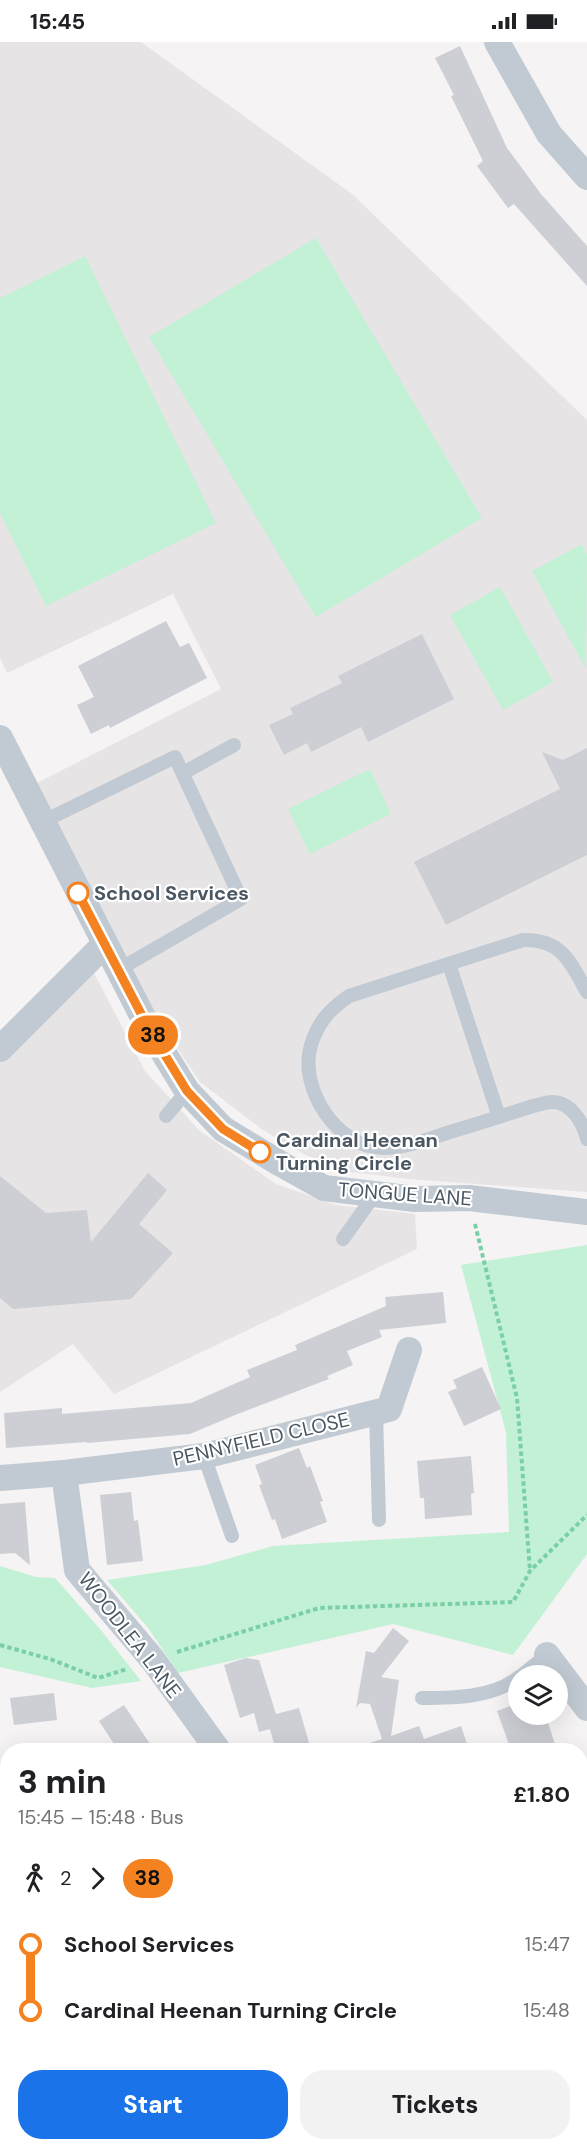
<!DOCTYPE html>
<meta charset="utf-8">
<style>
:root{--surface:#fff;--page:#f2f2f2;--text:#202124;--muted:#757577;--accent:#1a73e8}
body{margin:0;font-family:"DM Sans",sans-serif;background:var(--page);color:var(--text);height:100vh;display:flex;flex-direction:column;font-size:22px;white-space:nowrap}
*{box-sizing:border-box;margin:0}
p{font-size:20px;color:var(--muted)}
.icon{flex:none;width:33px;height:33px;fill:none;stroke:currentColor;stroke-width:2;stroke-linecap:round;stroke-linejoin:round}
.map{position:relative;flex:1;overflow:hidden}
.panel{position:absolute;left:0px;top:1701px;width:588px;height:408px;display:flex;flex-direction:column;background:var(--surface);border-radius:24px 24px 0 0;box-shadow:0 6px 24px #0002}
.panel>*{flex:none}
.badge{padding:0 12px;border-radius:20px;font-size:21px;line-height:39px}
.controls{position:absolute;left:508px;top:1623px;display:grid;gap:12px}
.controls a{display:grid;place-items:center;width:60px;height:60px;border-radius:50%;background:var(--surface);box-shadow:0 6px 24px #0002;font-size:30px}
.map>.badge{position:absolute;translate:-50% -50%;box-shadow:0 0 0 3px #fff}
.legs{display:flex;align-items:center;gap:9px;height:66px;padding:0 18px;font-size:20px}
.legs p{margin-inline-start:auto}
.summary{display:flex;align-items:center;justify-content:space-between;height:102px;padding:0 18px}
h1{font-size:33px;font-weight:800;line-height:45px}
.cta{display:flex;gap:12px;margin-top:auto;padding:12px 18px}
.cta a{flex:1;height:69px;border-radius:24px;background:var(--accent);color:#fff;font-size:24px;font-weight:800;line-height:69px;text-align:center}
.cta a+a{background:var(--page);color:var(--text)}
ul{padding:0 18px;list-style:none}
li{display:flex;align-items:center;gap:21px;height:66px;font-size:22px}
li i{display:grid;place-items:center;width:9px;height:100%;margin:0 8px;background:currentColor}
li i::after{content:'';width:15px;height:15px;margin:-8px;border:4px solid;border-radius:50%;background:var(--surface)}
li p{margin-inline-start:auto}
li:first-child i{background:linear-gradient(#0000 50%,currentColor 0)}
li:last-child i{background:linear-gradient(currentColor 50%,#0000 0)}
.status{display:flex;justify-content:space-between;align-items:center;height:42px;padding:0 30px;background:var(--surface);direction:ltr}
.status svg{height:16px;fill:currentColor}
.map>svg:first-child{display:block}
.education{fill:#e6e4e5}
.green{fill:#c3f1d5}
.building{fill:#cdcfd5}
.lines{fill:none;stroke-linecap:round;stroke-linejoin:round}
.path{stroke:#7ad0a6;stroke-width:4;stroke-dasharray:4.5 3;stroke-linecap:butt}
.lane{stroke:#c1cad2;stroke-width:14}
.street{stroke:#c1cad2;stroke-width:26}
.line-1-casing{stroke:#fff;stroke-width:14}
.line-1{stroke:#f58220;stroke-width:9}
.stop-1-dot{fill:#fff;stroke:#f58220;stroke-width:3}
.labels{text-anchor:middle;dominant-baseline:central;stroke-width:4.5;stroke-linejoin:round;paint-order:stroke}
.stop-label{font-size:20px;font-weight:bold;fill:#4a5661;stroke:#fff;text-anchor:start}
.street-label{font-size:20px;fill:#4a5661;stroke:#fff}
</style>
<div class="status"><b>15:45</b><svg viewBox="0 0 49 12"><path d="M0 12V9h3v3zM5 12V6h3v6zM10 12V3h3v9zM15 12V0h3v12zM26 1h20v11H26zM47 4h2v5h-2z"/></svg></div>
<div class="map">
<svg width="587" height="2109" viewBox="0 0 587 2109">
<rect width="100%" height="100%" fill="#f5f3f3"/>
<g class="education">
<polygon points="0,0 141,0 352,152 587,378 587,1150 409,1137 342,1129 302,1111 263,1088 200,1040 140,950 37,741 221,647 173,552 7,631 0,616"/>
<polygon points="92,927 145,1029 199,1088 276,1142 336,1163 415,1172 417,1207 114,1352 73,1302 0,1350 0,1021"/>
</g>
<g class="green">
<polygon points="316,196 482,476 316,575 149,295"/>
<polygon points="85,214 216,481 46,564 0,471 0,256"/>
<polygon points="582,502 587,512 586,627 532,529"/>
<polygon points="500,545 553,640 503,668 450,573"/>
<polygon points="370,727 391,772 310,812 288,767"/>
<polygon points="587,1203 587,1512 513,1613 393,1582 178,1631 149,1587 107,1538 206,1523 273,1504 509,1490 506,1390 461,1223"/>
<polygon points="0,1524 36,1535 55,1536 100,1587 141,1639 92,1646 0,1625"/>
</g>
<g class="building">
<polygon points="460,4 507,106 541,152 587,204 587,244 514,162 508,166 477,124 483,119 451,54 454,53 435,16"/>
<polygon points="166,579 180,605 189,601 207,636 110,686 109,683 91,692 77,663 94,655 78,624"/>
<polygon points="422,592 454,657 368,700 361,685 311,710 307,701 284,713 269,683 293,672 290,666 342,641 338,634"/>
<polygon points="587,706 587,813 446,883 414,820 560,747 542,710 563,718"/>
<polygon points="148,1131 167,1148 139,1182 173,1211 131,1257 13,1267 0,1256 0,1134 46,1171 87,1168 91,1200"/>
<polygon points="443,1250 446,1281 379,1288 382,1295 347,1309 353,1323 327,1334 329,1337 235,1373 190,1392 87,1401 87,1400 6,1406 4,1371 62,1366 62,1372 191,1361 250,1335 247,1328 297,1308 295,1303 386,1264 385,1255"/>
<polygon points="482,1325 501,1367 464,1384 448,1350 457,1346 453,1338"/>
<polygon points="299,1406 307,1426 310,1424 323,1459 320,1460 327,1480 282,1497 275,1477 272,1478 259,1443 262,1442 255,1423"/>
<polygon points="471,1414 474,1451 471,1452 472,1473 425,1477 424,1456 420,1456 417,1419"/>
<polygon points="131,1450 134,1479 138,1478 143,1519 107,1523 100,1453"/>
<polygon points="25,1460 30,1523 15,1511 0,1512 0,1462"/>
<polygon points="393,1586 409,1599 381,1635 399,1638 391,1694 419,1684 424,1697 461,1684 469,1708 358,1708 357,1705 382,1697 370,1662 360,1661 356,1666 366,1609 374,1611"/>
<polygon points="246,1616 259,1618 276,1672 299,1666 311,1708 289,1708 287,1701 275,1705 270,1687 259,1690 254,1671 240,1676 224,1623"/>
<polygon points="54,1651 57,1678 14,1683 10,1656"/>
<polygon points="519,1661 519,1672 534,1672 535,1678 546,1675 557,1708 522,1708 519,1700 519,1708 511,1708 497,1669"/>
<polygon points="124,1663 154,1708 118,1708 99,1679"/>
</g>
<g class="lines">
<g class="path">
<polyline points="475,1182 517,1356 530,1529"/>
<polyline points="0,1603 50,1617 98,1636 127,1627"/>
<polyline points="177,1610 319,1566 513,1560 530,1529 587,1473"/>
</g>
<g class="lane">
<polyline points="183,731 234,703"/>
<polyline points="42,780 175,715 241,857 118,928"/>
<polyline points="449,922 499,1075"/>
<path d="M587,950C570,920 562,897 523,898L349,954C330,967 318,980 311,1003C298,1046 337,1106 383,1106C406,1106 428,1097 450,1090C477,1082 505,1073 533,1064C539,1063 546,1060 552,1060C571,1060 583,1080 587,1097"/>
<polyline points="166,1074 187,1049"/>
<polyline points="343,1197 375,1152"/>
<polyline points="376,1370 379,1478"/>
<polyline points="204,1414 232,1494"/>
<polyline points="521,1634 547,1613"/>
<path d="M422,1656C453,1656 493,1656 519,1635"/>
</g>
<g class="street">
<polyline points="497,0 549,92 587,135"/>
<polyline points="0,696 149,987 187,1049 223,1087 281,1122 324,1146 415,1157 469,1156 587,1170"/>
<polyline points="0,1007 104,903"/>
<polyline points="64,1431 77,1528 153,1618 218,1708"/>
<polyline points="0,1436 64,1431 204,1414 389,1367 409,1308"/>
<polyline points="547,1613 587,1666"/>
<polyline points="0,1847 8,1851"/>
<polyline points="147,2102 153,2109"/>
<polyline points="381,2102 382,2109"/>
</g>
</g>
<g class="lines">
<defs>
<polyline id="line-1" points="78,851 149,987 187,1049 223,1087 260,1110"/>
</defs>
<use href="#line-1" class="line-1-casing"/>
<use href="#line-1" class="line-1"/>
</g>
<g class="stop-1-dot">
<circle cx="78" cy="851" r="10"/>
<circle cx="260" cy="1110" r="10"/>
</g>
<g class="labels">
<g class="stop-label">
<text x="94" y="851">School Services</text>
<text x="276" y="1098">Cardinal Heenan<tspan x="276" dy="23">Turning Circle</tspan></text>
</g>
<g class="street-label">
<text transform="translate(405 1152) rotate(4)">TONGUE LANE</text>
<text transform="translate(261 1397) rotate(-13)">PENNYFIELD CLOSE</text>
<text transform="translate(130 1593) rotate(52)">WOODLEA LANE</text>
</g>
</g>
</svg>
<div class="controls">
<a><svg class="icon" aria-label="layers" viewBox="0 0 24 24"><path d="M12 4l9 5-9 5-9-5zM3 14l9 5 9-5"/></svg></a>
</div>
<b class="badge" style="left:153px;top:993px;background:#f58220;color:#111">38</b>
<section class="panel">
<div class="summary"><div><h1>3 min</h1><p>15:45 – 15:48 · Bus</p></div><b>£1.80</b></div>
<div class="legs"><svg class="icon" aria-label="walk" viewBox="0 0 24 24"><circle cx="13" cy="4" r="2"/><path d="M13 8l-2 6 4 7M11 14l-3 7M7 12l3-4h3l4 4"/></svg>2<svg class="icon" aria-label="forward" viewBox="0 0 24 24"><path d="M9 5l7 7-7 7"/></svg><b class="badge" style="background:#f58220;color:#111">38</b></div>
<ul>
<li><i style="color:#f58220"></i><b>School Services</b><p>15:47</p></li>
<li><i style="color:#f58220"></i><b>Cardinal Heenan Turning Circle</b><p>15:48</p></li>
</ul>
<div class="cta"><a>Start</a><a>Tickets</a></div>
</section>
</div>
